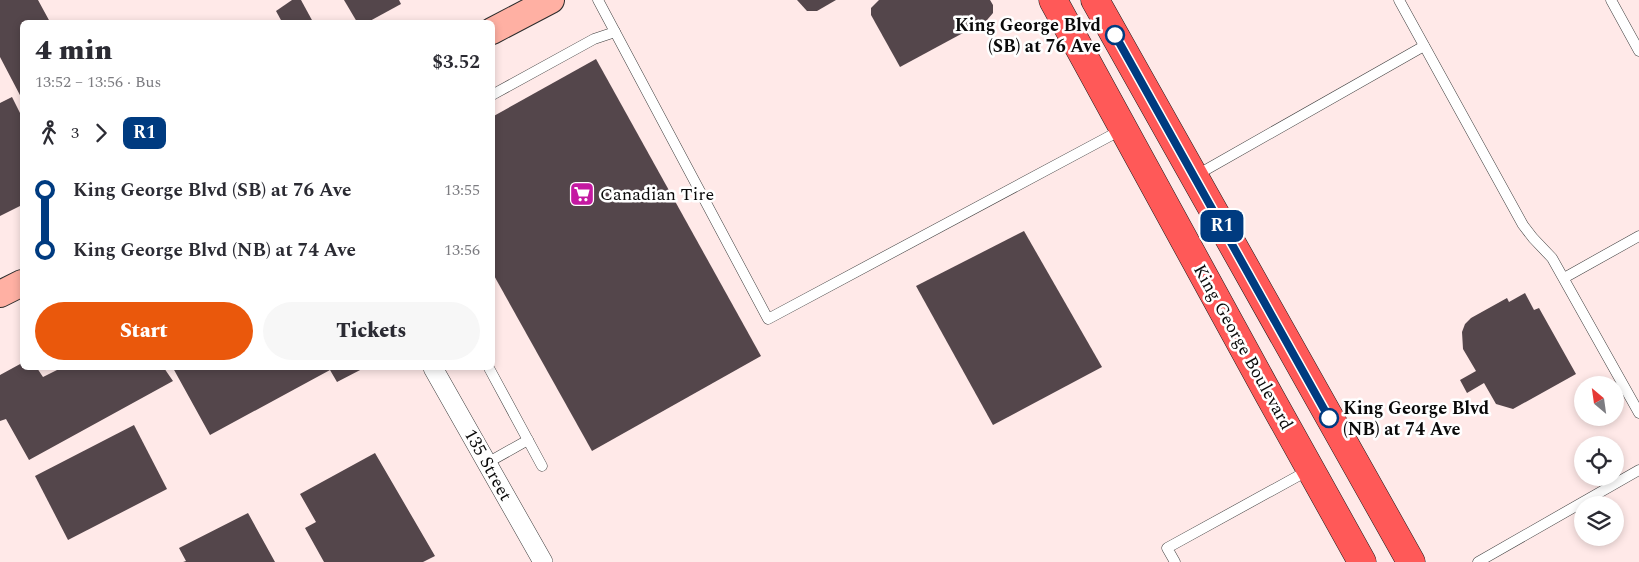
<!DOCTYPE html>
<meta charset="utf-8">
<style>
:root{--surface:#fff;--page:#f7f7f7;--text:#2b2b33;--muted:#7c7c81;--accent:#ea580c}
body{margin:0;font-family:Spectral,serif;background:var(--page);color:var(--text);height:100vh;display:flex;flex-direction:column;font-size:19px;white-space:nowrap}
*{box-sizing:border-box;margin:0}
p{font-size:16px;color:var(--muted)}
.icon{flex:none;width:28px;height:28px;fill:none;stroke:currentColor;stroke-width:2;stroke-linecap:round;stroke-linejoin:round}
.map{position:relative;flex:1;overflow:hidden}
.side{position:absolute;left:20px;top:20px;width:475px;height:350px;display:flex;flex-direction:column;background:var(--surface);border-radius:8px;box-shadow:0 2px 8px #0003}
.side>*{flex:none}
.badge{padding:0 10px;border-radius:8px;font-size:18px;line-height:32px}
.needle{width:32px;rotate:331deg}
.controls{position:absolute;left:1574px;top:376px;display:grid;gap:10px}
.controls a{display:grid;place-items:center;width:50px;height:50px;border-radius:50%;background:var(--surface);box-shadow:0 2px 8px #0003;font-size:25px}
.map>.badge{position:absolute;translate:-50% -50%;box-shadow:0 0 0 2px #fff}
.legs{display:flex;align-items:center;gap:8px;height:55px;padding:0 15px;font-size:16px}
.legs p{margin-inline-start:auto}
.headline{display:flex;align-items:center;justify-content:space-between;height:85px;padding:0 15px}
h1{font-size:28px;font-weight:800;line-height:38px}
.cta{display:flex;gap:10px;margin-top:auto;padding:10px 15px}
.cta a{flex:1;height:58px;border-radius:30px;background:var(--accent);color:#fff;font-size:20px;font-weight:800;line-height:58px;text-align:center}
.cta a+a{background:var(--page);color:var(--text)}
ul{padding:0 15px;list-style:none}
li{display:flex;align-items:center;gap:18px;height:60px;font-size:19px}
li i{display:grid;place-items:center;width:8px;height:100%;margin:0 6px;background:currentColor}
li i::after{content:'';width:12px;height:12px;margin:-6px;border:4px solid;border-radius:50%;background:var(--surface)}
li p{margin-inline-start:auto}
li:first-child i{background:linear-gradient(#0000 50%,currentColor 0)}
li:last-child i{background:linear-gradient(currentColor 50%,#0000 0)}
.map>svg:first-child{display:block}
.building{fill:#54464b}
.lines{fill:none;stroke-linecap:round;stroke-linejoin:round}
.service-casing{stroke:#3d3d3d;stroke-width:11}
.minor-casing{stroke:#3d3d3d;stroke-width:20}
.secondary-casing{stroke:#2c2c2c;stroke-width:28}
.primary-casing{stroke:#1b1b1b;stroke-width:29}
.service{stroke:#fff;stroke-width:10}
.minor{stroke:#fff;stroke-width:19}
.secondary{stroke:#ffb0a3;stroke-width:26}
.primary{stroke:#ff5958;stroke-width:28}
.line-1-casing{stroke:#fff;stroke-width:11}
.line-1{stroke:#003b80;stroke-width:8}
.stop-1-dot{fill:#fff;stroke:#003b80;stroke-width:2.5}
.labels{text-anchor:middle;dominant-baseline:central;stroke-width:5;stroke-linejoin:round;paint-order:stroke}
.stop-label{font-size:18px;font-weight:bold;fill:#0a0a0a;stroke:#fff;text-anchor:end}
.poi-label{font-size:18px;fill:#0a0a0a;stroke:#fff;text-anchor:start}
.street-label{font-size:18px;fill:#0a0a0a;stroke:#fff}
</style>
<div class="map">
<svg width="1639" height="562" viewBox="0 0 1639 562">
<rect width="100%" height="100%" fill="#ffe9e8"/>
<g class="building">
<polygon points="0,0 38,0 50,22 22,22 22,99 0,57"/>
<polygon points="292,0 301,0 313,22 282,22 276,11"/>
<polygon points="344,0 399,0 401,4 368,22 357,22"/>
<polygon points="797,0 836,0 817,11 807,11"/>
<polygon points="879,0 990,0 993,5 993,13 987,20 900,67 871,15 871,8"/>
<polygon points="596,59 761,356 592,451 492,272 492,117"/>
<polygon points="12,97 22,117 22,205 0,216 0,103"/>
<polygon points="1024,231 1102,367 993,425 916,286"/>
<polygon points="1525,293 1534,310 1539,308 1576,374 1513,409 1496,404 1484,383 1467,393 1460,380 1476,371 1463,349 1462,332 1465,324 1471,318 1507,298 1509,302"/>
<polygon points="22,363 22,368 37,368 43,377 61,368 164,368 173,381 29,460 6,419 0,421 0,375"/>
<polygon points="173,368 364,368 337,382 330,370 210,435"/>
<polygon points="134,425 167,489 68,540 35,476"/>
<polygon points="375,453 435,556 423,562 324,562 305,528 316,522 300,494"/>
<polygon points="248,513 275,562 183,562 186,561 179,548"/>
</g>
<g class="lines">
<defs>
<g id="service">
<polyline points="598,0 768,319 1123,129"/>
<polyline points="1399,0 1523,225 1533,238 1552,258 1639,413"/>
<polyline points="1611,0 1639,51"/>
<polyline points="492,95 594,39 615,32"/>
<polyline points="1195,176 1424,46"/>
<polyline points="1564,278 1639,236"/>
<polyline points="489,368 542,466"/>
<polyline points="487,463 528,440"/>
<polyline points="1175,562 1167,548 1309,470"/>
<polyline points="1478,562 1639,470"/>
</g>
<polyline id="minor" points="433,368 543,562"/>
<g id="secondary">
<polyline points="492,31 551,0"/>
<polyline points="0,294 22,283"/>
</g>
<g id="primary">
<polyline points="1053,0 1269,395 1362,562"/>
<polyline points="1095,0 1411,562"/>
</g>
</defs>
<use href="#service" class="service-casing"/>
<use href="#minor" class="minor-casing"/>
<use href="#secondary" class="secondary-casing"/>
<use href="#primary" class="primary-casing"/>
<use href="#service" class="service"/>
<use href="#minor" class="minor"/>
<use href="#secondary" class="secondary"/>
<use href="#primary" class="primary"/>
</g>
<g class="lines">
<defs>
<polyline id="line-1" points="1115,35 1329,418"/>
</defs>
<use href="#line-1" class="line-1-casing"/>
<use href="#line-1" class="line-1"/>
</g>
<defs>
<symbol id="supermarket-square" viewBox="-11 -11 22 22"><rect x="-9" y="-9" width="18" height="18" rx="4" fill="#c419a1" stroke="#fff"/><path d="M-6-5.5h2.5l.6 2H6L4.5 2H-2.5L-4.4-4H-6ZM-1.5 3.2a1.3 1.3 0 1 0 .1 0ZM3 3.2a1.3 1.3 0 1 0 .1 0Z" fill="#fff"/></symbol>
</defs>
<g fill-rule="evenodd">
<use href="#supermarket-square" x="568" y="180" width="28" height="28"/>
</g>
<g class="stop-1-dot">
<circle cx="1115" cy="35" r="9"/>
<circle cx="1329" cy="418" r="9"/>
</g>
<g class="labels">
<g class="stop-label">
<text x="1101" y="25">King George Blvd<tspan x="1101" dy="21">(SB) at 76 Ave</tspan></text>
<text x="1343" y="408" text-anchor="start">King George Blvd<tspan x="1343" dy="21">(NB) at 74 Ave</tspan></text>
</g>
<g class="poi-label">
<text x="600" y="194">Canadian Tire</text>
</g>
<g class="street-label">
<text transform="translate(1243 347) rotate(61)">King George Boulevard</text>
<text transform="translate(488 465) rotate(61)">135 Street</text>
</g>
</g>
</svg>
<div class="controls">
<a><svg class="needle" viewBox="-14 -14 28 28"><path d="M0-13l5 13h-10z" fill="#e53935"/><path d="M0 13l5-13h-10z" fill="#7c7c81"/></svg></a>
<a><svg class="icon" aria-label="locate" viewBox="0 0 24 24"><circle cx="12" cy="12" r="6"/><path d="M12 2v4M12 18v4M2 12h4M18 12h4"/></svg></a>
<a><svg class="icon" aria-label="layers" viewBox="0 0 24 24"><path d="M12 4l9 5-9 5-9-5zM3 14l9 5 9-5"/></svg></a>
</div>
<b class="badge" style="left:1222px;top:226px;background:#003b80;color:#fff">R1</b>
<section class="side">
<div class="headline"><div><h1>4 min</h1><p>13:52 – 13:56 · Bus</p></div><b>$3.52</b></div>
<div class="legs"><svg class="icon" aria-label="walk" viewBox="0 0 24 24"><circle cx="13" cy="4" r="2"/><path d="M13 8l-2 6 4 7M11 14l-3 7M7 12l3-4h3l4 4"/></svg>3<svg class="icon" aria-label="forward" viewBox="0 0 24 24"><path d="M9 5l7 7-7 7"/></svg><b class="badge" style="background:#003b80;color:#fff">R1</b></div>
<ul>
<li><i style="color:#003b80"></i><b>King George Blvd (SB) at 76 Ave</b><p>13:55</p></li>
<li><i style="color:#003b80"></i><b>King George Blvd (NB) at 74 Ave</b><p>13:56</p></li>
</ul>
<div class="cta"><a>Start</a><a>Tickets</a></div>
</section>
</div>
